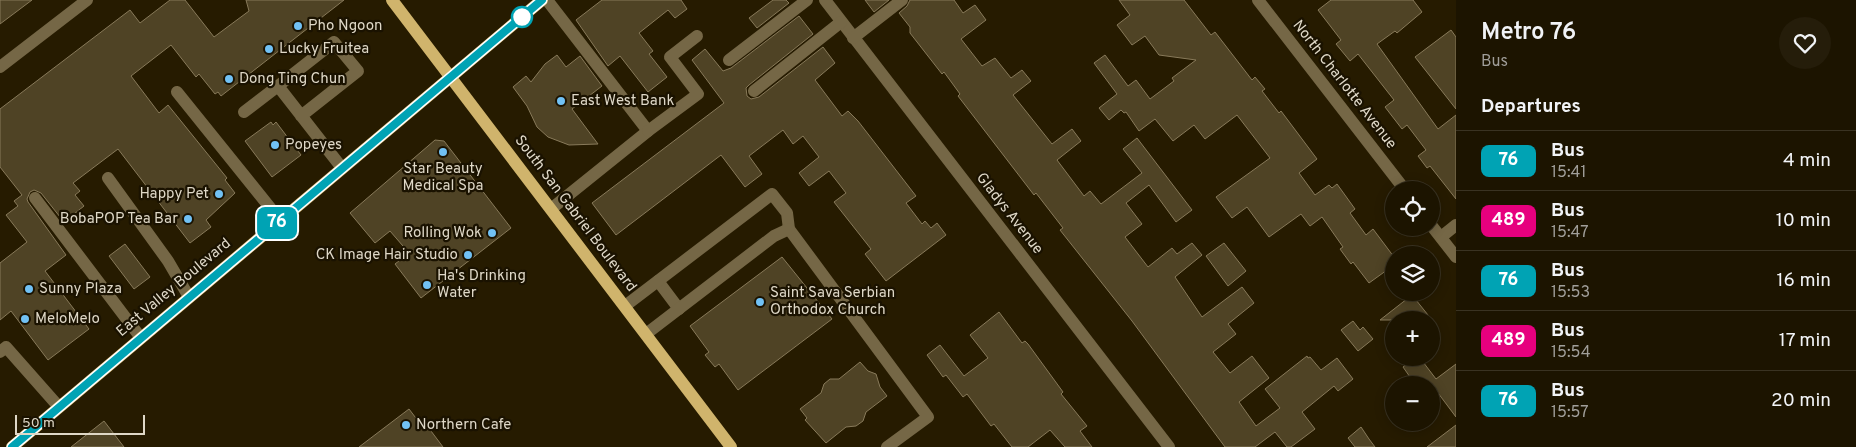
<!DOCTYPE html>
<meta charset="utf-8">
<style>
:root{--surface:#1c1400;--page:#251d0a;--text:#f1f3f6;--muted:#a09e99;--line:#3a3322}
body{margin:0;font-family:Overpass,sans-serif;background:var(--page);color:var(--text);height:100vh;display:flex;flex-direction:column;font-size:19px;white-space:nowrap}
*{box-sizing:border-box;margin:0}
p{font-size:16px;color:var(--muted)}
.icon{flex:none;width:28px;height:28px;fill:none;stroke:currentColor;stroke-width:2;stroke-linecap:round;stroke-linejoin:round}
.map{position:relative;flex:1;overflow:hidden}
.panel{display:flex;flex-direction:column;background:var(--surface);width:400px}
.panel>*{flex:none}
.badge{padding:0 10px;border-radius:8px;font-size:18px;line-height:32px}
.buttons{position:absolute;left:1385px;top:181px;display:grid;gap:10px}
.buttons a{display:grid;place-items:center;width:55px;height:55px;border-radius:50%;background:var(--surface);box-shadow:0 2px 12px #0003,0 0 0 1px var(--line);font-size:25px}
.scale{position:absolute;left:15px;bottom:12px;width:130px;box-sizing:border-box;padding-left:5px;border:2px solid #dfd8c7;border-top:0;font-size:14px;line-height:18px;white-space:nowrap;color:#dfd8c7;-webkit-text-stroke:4px #1a1200;paint-order:stroke}
.map>.badge{position:absolute;translate:-50% -50%;box-shadow:0 0 0 2px #fff}
h2{padding:0 25px;font-size:19px;line-height:45px}
.round{display:grid;place-items:center;flex:none;width:52px;height:52px;border-radius:26px;background:var(--page)}
.headline{display:flex;align-items:center;justify-content:space-between;height:85px;padding:0 25px}
h1{font-size:24px;font-weight:600;line-height:38px}
ul{padding:0;list-style:none}
li{display:flex;align-items:center;gap:15px;height:60px;padding:0 25px;border-top:1px solid var(--line)}
li div{flex:1}
li b{display:block;font-size:19px}
li em{font-style:normal}
li .badge{min-width:55px;font-weight:700;text-align:center}
main{display:flex;flex:1;min-height:0}
.map>svg:first-child{display:block}
.building{fill:#4f4325;stroke:#887a5a}
.lines{fill:none;stroke-linecap:round;stroke-linejoin:round}
.minor{stroke:#756746;stroke-width:12}
.major{stroke:#d0b46c;stroke-width:12}
.line-casing{stroke:#fff;stroke-width:11}
.line{stroke:#00a3b4;stroke-width:8}
.stop-dot{fill:#fff;stroke:#00a3b4;stroke-width:2.5}
.poi-dot{fill:#71c1f4;stroke:#1a1200;stroke-width:2}
.labels{text-anchor:middle;dominant-baseline:central;stroke-width:4.5;stroke-linejoin:round;paint-order:stroke}
.poi-label{font-size:15px;fill:#dfd8c7;stroke:#1a1200;text-anchor:start}
.street-label{font-size:15px;fill:#dfd8c7;stroke:#1a1200}
</style>
<main>
<div class="map">
<svg width="1456" height="447" viewBox="0 0 1456 447">
<rect width="100%" height="100%" fill="#261b00"/>
<g class="building">
<polygon points="0,0 32,0 0,24"/>
<polygon points="170,0 185,0 214,37 249,11 246,0 344,0 221,96 218,92 215,94 199,74 196,77 171,45 131,76 159,113 168,105 227,178 225,180 235,193 206,220 211,227 190,243 118,149 73,183 80,191 75,195 84,206 64,222 41,193 34,190 30,192 27,199 28,202 66,255 45,271 89,329 48,360 11,311 0,320 0,263 27,242 6,215 18,206 14,201 22,195 0,167 0,109 130,10 140,23"/>
<polygon points="602,0 681,0 687,9 675,18 668,10 639,33 653,51 649,54 667,77 648,92 620,56 608,66 576,20"/>
<polygon points="773,0 786,0 789,3 757,28 749,18"/>
<polygon points="865,0 889,0 874,12"/>
<polygon points="910,0 954,0 963,13 975,5 986,20 961,39 982,66 995,58 1011,78 1022,70 1031,81 1013,95 1052,144 1072,129 1081,141 1057,160 1084,196 1090,191 1101,204 1142,173 1123,149 1137,138 1192,210 1176,222 1149,185 1126,203 1142,224 1125,237 1148,267 1172,248 1177,254 1192,243 1202,255 1175,277 1202,317 1242,287 1254,303 1228,324 1236,334 1213,352 1230,373 1252,356 1269,378 1239,402 1256,426 1280,408 1265,389 1307,356 1308,358 1310,357 1321,370 1337,358 1353,379 1338,391 1334,386 1302,412 1315,429 1291,447 1287,447 1275,432 1255,447 1225,447 1132,321 1060,230 1063,228 1036,193 1034,195 958,96 960,94 944,72 942,74 910,33 910,27 899,13 907,6"/>
<polygon points="1119,0 1184,0 1211,35 1215,32 1252,80 1255,77 1265,89 1262,91 1279,113 1281,111 1317,159 1299,173 1315,195 1329,185 1332,188 1337,184 1355,209 1350,213 1366,235 1373,229 1394,257 1394,265 1369,283 1353,262 1351,264 1340,249 1343,247 1322,217 1310,226 1301,214 1269,237 1247,207 1232,218 1216,197 1270,158 1237,115 1205,139 1194,125 1173,141 1155,119 1139,131 1126,112 1124,113 1121,110 1109,120 1099,108 1117,94 1094,63 1105,55 1128,86 1136,80 1150,99 1174,81 1172,78 1196,60 1159,55 1145,36 1132,45 1117,25 1130,15"/>
<polygon points="1331,0 1413,0 1422,12 1397,33 1395,31 1377,44 1438,129 1456,115 1456,199 1430,166 1427,168 1418,156 1426,150 1407,125 1402,129 1385,107 1394,100 1358,54 1350,61 1336,44 1341,40 1318,10"/>
<polygon points="799,16 813,34 749,85 746,88 747,96 751,99 759,97 823,47 835,63 815,80 842,116 848,111 858,121 916,196 906,203 922,224 925,221 931,228 937,223 946,235 886,281 865,254 871,249 834,202 846,193 829,171 809,186 799,173 819,157 803,136 793,144 783,130 749,156 762,174 745,187 721,155 616,235 592,203 724,103 692,60 705,49 723,71 731,68"/>
<polygon points="1451,30 1456,37 1456,109 1415,57"/>
<polygon points="557,55 566,67 580,56 602,86 572,109 598,144 569,145 548,137 537,127 527,106 513,87 526,76 531,82 545,64"/>
<polygon points="271,122 273,125 276,122 301,155 272,177 245,141"/>
<polygon points="435,140 444,141 511,228 421,298 395,264 409,253 390,231 375,243 350,213"/>
<polygon points="1224,243 1246,271 1228,286 1206,256"/>
<polygon points="125,244 150,277 134,289 109,256"/>
<polygon points="782,257 832,319 738,390 719,364 715,367 705,355 709,352 690,326"/>
<polygon points="1412,295 1432,320 1380,320"/>
<polygon points="999,312 1022,343 1025,341 1028,344 1063,392 1061,394 1087,426 1080,431 1092,447 1065,447 1050,430 1028,447 1012,447 994,424 991,426 967,394 963,397 946,375 943,377 927,355 940,345 964,376 988,358 970,335"/>
<polygon points="1353,321 1360,330 1363,327 1373,339 1358,351 1341,330"/>
<polygon points="1414,358 1420,358 1436,379 1456,364 1456,417 1432,385 1400,385 1410,377 1403,367"/>
<polygon points="860,362 868,371 876,374 880,387 887,396 866,412 863,421 856,426 846,427 826,443 805,420 807,418 800,409 821,393 824,384 830,379 839,379"/>
<polygon points="409,409 425,430 428,427 443,447 359,447"/>
<polygon points="104,421 124,447 71,447"/>
<polygon points="1456,425 1456,447 1427,447"/>
<polygon points="1361,427 1369,439 1375,447 1355,447 1348,438"/>
</g>
<g class="lines">
<g class="minor">
<polyline points="547,0 648,131 551,209"/>
<polyline points="825,0 1169,447"/>
<polyline points="1258,0 1405,190"/>
<polyline points="853,38 902,0"/>
<polyline points="729,60 807,0"/>
<polyline points="0,67 87,0"/>
<polyline points="754,91 841,22"/>
<polyline points="177,92 280,220"/>
<polyline points="244,112 278,86"/>
<polyline points="301,116 358,71 334,42 278,86 342,168"/>
<polyline points="648,131 698,94 670,57 697,36"/>
<polyline points="108,178 168,261 189,297"/>
<polyline points="35,198 141,338"/>
<polyline points="1431,225 1456,257"/>
<polyline points="1441,237 1456,225"/>
<polyline points="658,281 679,309"/>
<polyline points="625,306 772,194 787,213 789,229 928,417 887,447"/>
<polyline points="646,334 774,236 789,229"/>
<polyline points="0,352 6,347 59,407"/>
</g>
<g class="major">
<polyline points="392,0 731,447"/>
<polyline points="12,447 542,0"/>
</g>
</g>
<g class="lines">
<defs>
<polyline id="line" points="12,447 542,0"/>
</defs>
<use href="#line" class="line-casing"/>
<use href="#line" class="line"/>
</g>
<circle class="stop-dot" cx="522" cy="17" r="10"/>
<g class="poi-dot">
<circle cx="298" cy="26" r="5"/>
<circle cx="269" cy="49" r="5"/>
<circle cx="229" cy="79" r="5"/>
<circle cx="561" cy="101" r="5"/>
<circle cx="275" cy="145" r="5"/>
<circle cx="443" cy="152" r="5"/>
<circle cx="219" cy="194" r="5"/>
<circle cx="188" cy="219" r="5"/>
<circle cx="492" cy="233" r="5"/>
<circle cx="468" cy="255" r="5"/>
<circle cx="427" cy="285" r="5"/>
<circle cx="29" cy="289" r="5"/>
<circle cx="760" cy="302" r="5"/>
<circle cx="25" cy="319" r="5"/>
<circle cx="406" cy="425" r="5"/>
</g>
<g class="labels">
<g class="poi-label">
<text x="308" y="26">Pho Ngoon</text>
<text x="279" y="49">Lucky Fruitea</text>
<text x="239" y="79">Dong Ting Chun</text>
<text x="571" y="101">East West Bank</text>
<text x="285" y="145">Popeyes</text>
<text x="443" y="169" text-anchor="middle">Star Beauty<tspan x="443" dy="17">Medical Spa</tspan></text>
<text x="209" y="194" text-anchor="end">Happy Pet</text>
<text x="178" y="219" text-anchor="end">BobaPOP Tea Bar</text>
<text x="482" y="233" text-anchor="end">Rolling Wok</text>
<text x="458" y="255" text-anchor="end">CK Image Hair Studio</text>
<text x="437" y="276">Ha's Drinking<tspan x="437" dy="17">Water</tspan></text>
<text x="39" y="289">Sunny Plaza</text>
<text x="770" y="293">Saint Sava Serbian<tspan x="770" dy="17">Orthodox Church</tspan></text>
<text x="35" y="319">MeloMelo</text>
<text x="416" y="425">Northern Cafe</text>
</g>
<g class="street-label">
<text transform="translate(1344 85) rotate(52)">North Charlotte Avenue</text>
<text transform="translate(575 214) rotate(53)">South San Gabriel Boulevard</text>
<text transform="translate(1009 214) rotate(52)">Gladys Avenue</text>
<text transform="translate(174 288) rotate(-40)">East Valley Boulevard</text>
</g>
</g>
</svg>
<div class="buttons">
<a><svg class="icon" aria-label="locate" viewBox="0 0 24 24"><circle cx="12" cy="12" r="6"/><path d="M12 2v4M12 18v4M2 12h4M18 12h4"/></svg></a>
<a><svg class="icon" aria-label="layers" viewBox="0 0 24 24"><path d="M12 4l9 5-9 5-9-5zM3 14l9 5 9-5"/></svg></a>
<a>+</a>
<a>−</a>
</div>
<div class="scale">50 m</div>
<b class="badge" style="left:277px;top:223px;background:#00a3b4;color:#fff">76</b>
</div>
<section class="panel">
<div class="headline"><div><h1>Metro 76</h1><p>Bus</p></div><a class="round"><svg class="icon" aria-label="heart" viewBox="0 0 24 24"><path d="M12 20l-8-8c-3-5 5-10 8-4 3-6 11-1 8 4z"/></svg></a></div>
<h2>Departures</h2>
<ul>
<li><span class="badge" style="background:#00a3b4;color:#fff">76</span><div><b>Bus</b><p>15:41</p></div><em>4 min</em></li>
<li><span class="badge" style="background:#e6007e;color:#fff">489</span><div><b>Bus</b><p>15:47</p></div><em>10 min</em></li>
<li><span class="badge" style="background:#00a3b4;color:#fff">76</span><div><b>Bus</b><p>15:53</p></div><em>16 min</em></li>
<li><span class="badge" style="background:#e6007e;color:#fff">489</span><div><b>Bus</b><p>15:54</p></div><em>17 min</em></li>
<li><span class="badge" style="background:#00a3b4;color:#fff">76</span><div><b>Bus</b><p>15:57</p></div><em>20 min</em></li>
</ul>
</section>
</main>
